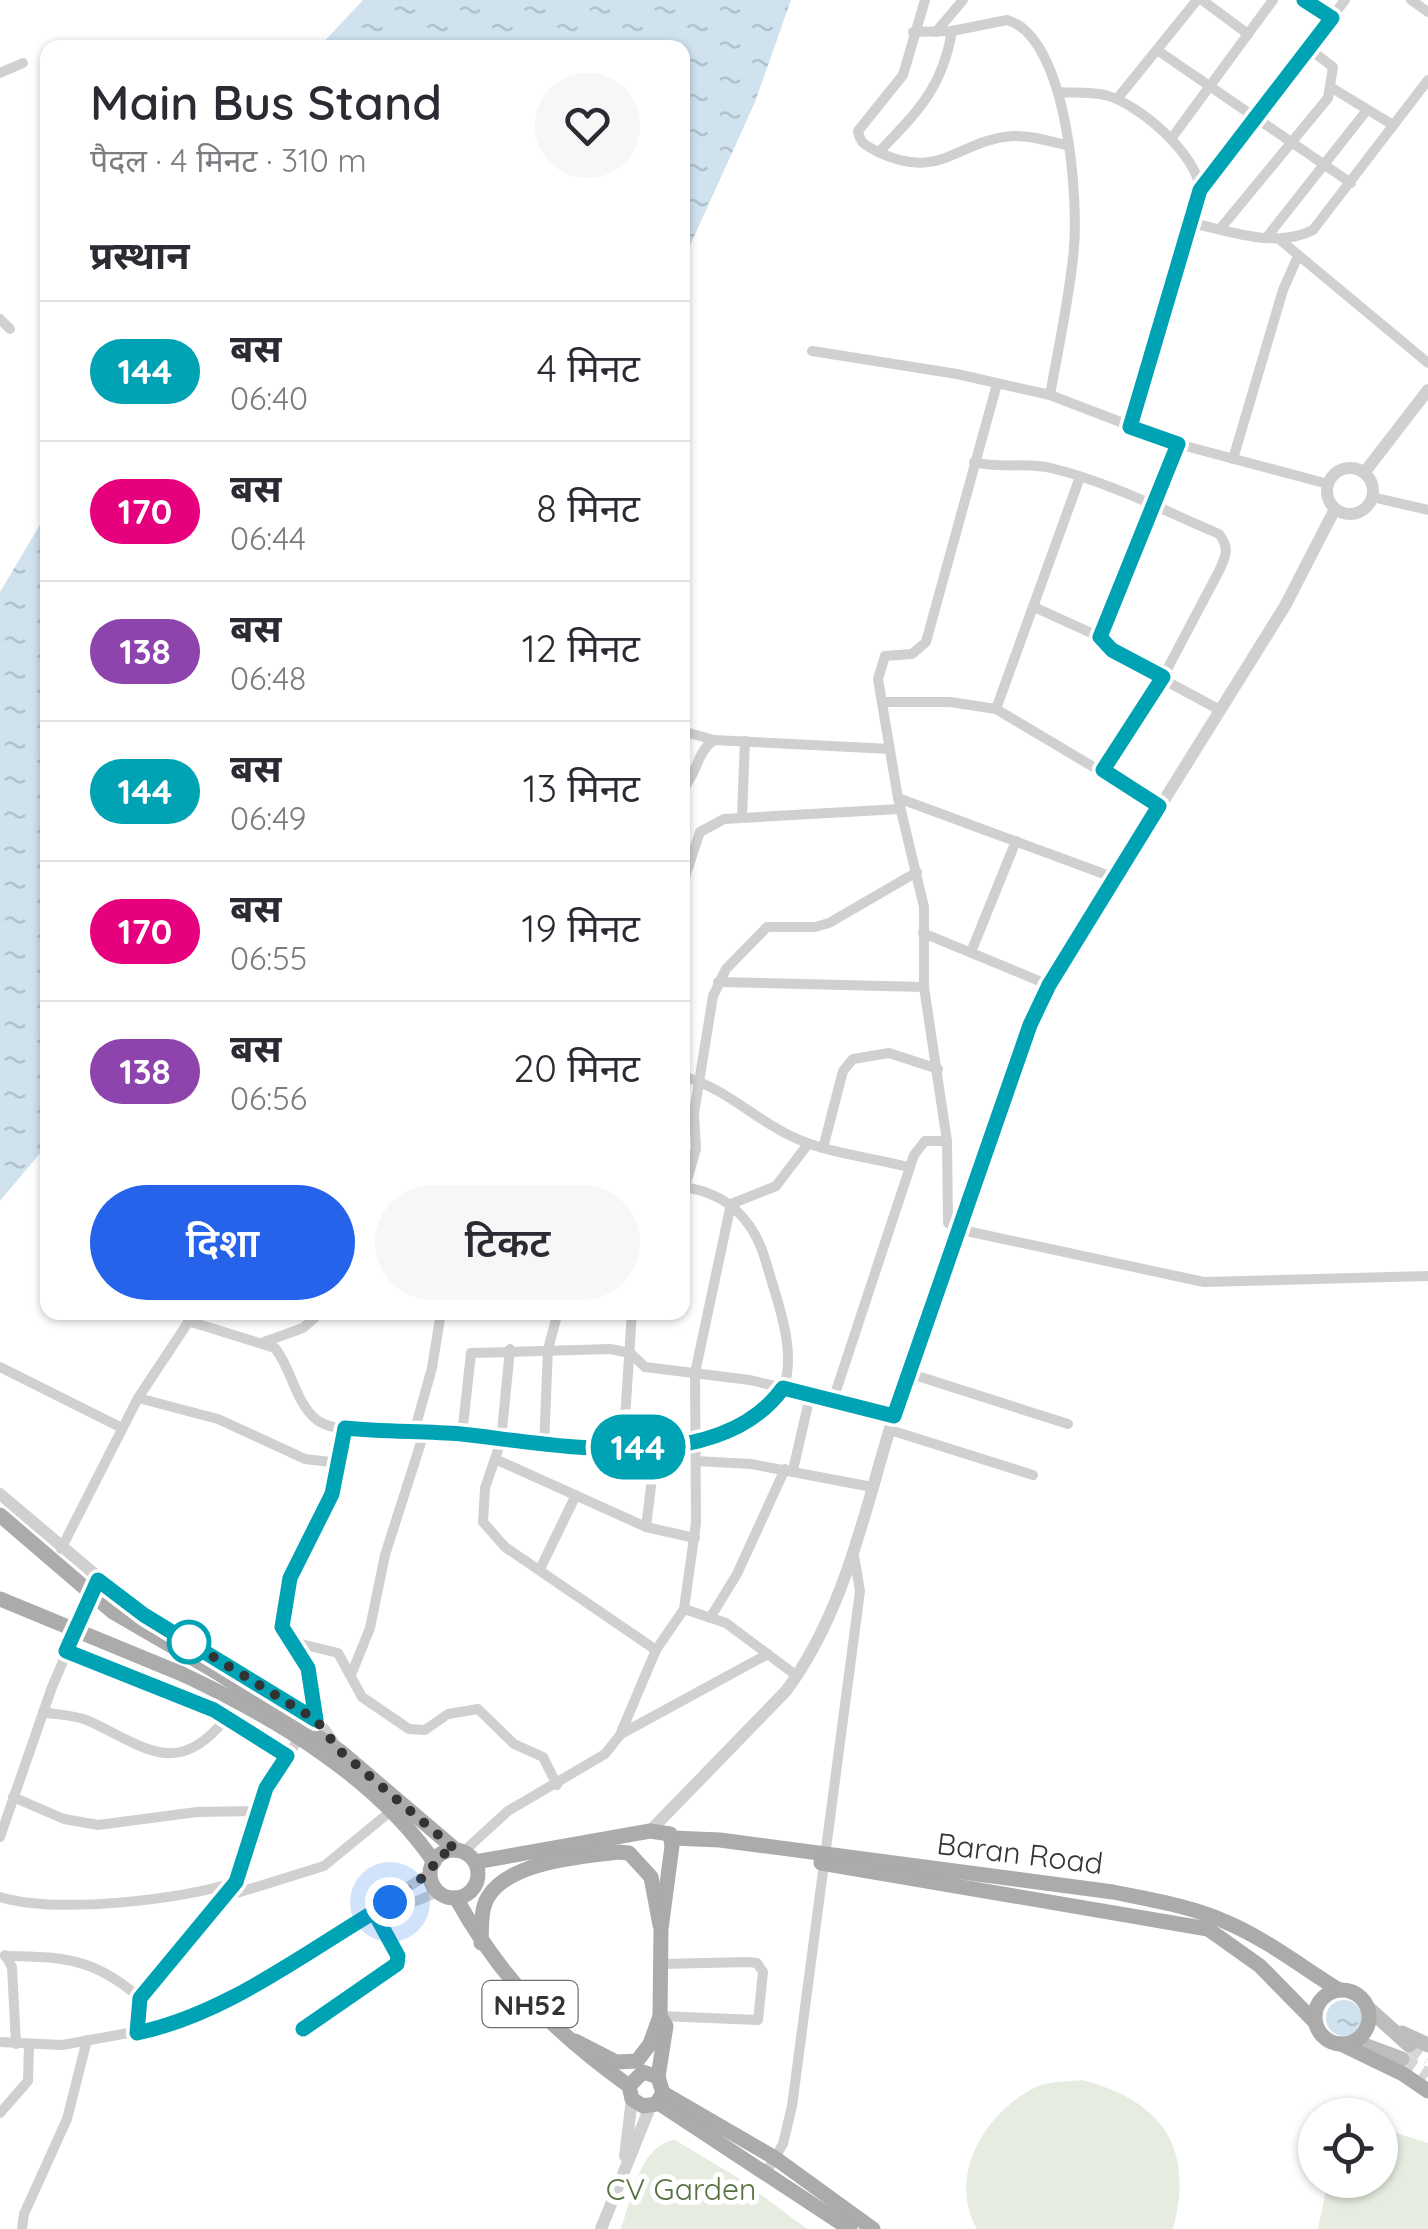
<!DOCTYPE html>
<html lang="hi">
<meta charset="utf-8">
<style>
:root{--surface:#fff;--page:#f7f7f7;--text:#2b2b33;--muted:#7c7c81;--line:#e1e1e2;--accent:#2563eb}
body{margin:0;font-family:Quicksand,"Noto Sans Devanagari",sans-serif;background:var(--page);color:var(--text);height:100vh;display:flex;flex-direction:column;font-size:38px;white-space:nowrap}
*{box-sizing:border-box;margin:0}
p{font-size:32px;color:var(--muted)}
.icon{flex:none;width:55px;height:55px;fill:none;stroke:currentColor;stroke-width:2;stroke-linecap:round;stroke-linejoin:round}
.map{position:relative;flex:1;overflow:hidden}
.panel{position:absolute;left:40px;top:40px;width:650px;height:1280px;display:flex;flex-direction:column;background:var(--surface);border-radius:20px;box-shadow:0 2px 8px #0004}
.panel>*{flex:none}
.badge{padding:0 20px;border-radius:32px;font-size:35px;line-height:65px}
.buttons{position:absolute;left:1298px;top:2098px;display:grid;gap:20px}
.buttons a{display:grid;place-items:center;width:100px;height:100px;border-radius:50%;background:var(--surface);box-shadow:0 2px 8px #0004;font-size:50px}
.you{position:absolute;width:50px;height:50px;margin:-25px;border:8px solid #fff;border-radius:50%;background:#1a73e8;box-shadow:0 0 0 15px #1a73e833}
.map>.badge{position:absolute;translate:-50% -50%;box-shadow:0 0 0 5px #fff}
h2{padding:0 50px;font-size:38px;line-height:90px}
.round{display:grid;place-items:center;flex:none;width:105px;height:105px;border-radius:52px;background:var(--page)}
.overview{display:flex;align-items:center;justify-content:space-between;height:170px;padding:0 50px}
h1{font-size:48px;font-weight:600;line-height:75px}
.primary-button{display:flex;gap:20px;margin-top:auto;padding:20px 50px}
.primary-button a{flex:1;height:115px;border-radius:60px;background:var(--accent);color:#fff;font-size:40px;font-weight:600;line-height:115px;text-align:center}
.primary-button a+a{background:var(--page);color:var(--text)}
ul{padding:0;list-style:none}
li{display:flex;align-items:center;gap:30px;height:140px;padding:0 50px;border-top:2px solid var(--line)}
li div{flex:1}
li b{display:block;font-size:38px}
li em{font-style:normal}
li .badge{min-width:110px;font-weight:700;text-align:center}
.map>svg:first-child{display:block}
.park{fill:#e6ecdf}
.water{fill:url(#water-ripples)}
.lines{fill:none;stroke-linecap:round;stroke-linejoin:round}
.secondary-tunnel{stroke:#d6d6d6;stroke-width:15;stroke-dasharray:15 8;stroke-linecap:butt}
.minor{stroke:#d0d0d0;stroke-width:10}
.tertiary{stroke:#d0d0d0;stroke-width:12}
.secondary{stroke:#bdbdbd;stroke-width:15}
.primary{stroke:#ababab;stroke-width:15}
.primary-bridge{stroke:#ababab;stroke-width:15}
.line-casing{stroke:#fff;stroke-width:22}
.line{stroke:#00a3b4;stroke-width:15}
.walk{stroke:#333;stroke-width:10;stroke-dasharray:0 18}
.stop-dot{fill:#fff;stroke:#00a3b4;stroke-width:5}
.labels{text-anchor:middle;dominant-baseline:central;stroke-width:10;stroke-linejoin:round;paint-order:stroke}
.shield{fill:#fff;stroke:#707070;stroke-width:2.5}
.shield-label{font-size:28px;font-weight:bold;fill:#333}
.street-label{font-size:30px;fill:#333;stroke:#fff}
.park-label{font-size:30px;fill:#56703f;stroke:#fff}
</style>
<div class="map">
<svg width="1428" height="2229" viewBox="0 0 1428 2229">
<defs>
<pattern id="water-ripples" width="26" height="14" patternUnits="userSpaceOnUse" patternTransform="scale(2.5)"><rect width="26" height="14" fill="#cfe2ee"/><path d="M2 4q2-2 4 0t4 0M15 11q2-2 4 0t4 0" fill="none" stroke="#b2c2cd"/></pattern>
</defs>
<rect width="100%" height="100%" fill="#fff"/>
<g class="park">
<path d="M1082,2080C1162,2101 1195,2147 1173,2229H977C946,2175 987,2111 1036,2087C1049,2081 1067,2082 1082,2080Z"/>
<polygon points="1397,2133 1428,2143 1428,2229 1318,2229 1328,2180 1380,2180 1380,2134"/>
<path d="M675,2140L740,2179L807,2229H621C632,2199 639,2145 675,2140Z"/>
</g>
<g class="water">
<polygon points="363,0 791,0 755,102 683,261 682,48 319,47"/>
<polygon points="47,513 47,1145 0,1201 0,592"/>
<circle cx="1344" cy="2018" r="18"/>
</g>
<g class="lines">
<g class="secondary-tunnel">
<polyline points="1409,2045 1428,2059"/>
<polyline points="1402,2059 1428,2076"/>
</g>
<g class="minor">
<path d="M925,0L903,75L858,131C860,144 867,146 878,152C941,182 958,140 1012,136C1029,135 1049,141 1066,145"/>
<polyline points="1202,0 1248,34"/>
<polyline points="1304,0 1331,17"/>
<polyline points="1411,0 1428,12"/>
<path d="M913,32L952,31L1007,20C1068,37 1080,203 1073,258C1068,304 1058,350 1050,395"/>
<polyline points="936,32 963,0"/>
<polyline points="1157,50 1351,183"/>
<polyline points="0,73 23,63"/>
<polyline points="1332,88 1393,125"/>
<path d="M1058,92C1073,93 1090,92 1105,95C1138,103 1198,155 1200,190L1129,427"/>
<polyline points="1117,99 1197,0"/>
<polyline points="1171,139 1273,0"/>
<path d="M879,152C918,111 942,89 952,31"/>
<polyline points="1201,189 1345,0"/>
<path d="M1192,223C1229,231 1277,249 1313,230L1428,80"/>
<polyline points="1220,229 1328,98 1333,67 1308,48"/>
<polyline points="1267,237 1367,110"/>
<polyline points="1279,239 1428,363"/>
<polyline points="0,319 10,329"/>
<polyline points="812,351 957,374 1050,395 1178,444 1328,484"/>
<polyline points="997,384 926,642 912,654 885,656 878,679 898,798 924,907 924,987 947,1141 948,1223 957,1229 1204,1282 1428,1276"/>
<polyline points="1233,459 1283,290 1298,256"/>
<path d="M974,462C1000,469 1025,462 1051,468C1109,482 1165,511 1219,534C1230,548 1226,556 1219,571L1163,677L1103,770"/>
<polyline points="1372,497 1428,510"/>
<polyline points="1034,607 1100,637 1127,660 1218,709"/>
<polyline points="1100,637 1178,444"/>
<polyline points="882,702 950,702 996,709 1159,806"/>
<polyline points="996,709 1080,477"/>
<polyline points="682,731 714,740"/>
<path d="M682,790C697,775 697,751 714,740L890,749"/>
<polyline points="898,798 1115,878"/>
<polyline points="742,816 745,741"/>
<polyline points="682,886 700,832 724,819 900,809"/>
<polyline points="923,933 1049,985"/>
<polyline points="971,952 1016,841"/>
<polyline points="718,982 924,987"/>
<path d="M682,1076C728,1089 752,1118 793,1137C829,1154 871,1157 908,1167"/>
<polyline points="823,1148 843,1071 853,1059 889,1053 938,1069"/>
<polyline points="685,1187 696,1149 694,1113 713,996 726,969 767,927 815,927 829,923 917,872"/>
<path d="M188,1321L275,1348C292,1369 295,1403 317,1420C341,1438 427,1431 460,1434C555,1443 644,1465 736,1425C754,1418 775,1408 783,1389C798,1351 776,1298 766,1262C754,1220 727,1192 682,1187"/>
<polyline points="264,1342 303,1328 321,1312"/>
<polyline points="510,1349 501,1441 485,1488 483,1522 505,1547 656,1650"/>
<polyline points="0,1367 122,1428"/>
<polyline points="908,1373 1068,1424"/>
<polyline points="138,1398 218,1419 305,1459 339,1463"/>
<polyline points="833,1400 914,1155 925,1141 947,1141"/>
<polyline points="890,1430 1033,1475"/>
<polyline points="414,1432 432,1368 441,1312"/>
<polyline points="462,1435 471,1353 610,1349 630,1353 645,1367 750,1380 894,1415"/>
<polyline points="544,1447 548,1349 558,1312"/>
<polyline points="623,1449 632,1312"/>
<polyline points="495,1459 646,1527 695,1538"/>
<polyline points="696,1461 751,1464 872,1487"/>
<polyline points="793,1470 810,1396"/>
<polyline points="646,1527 656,1445"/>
<polyline points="61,1549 138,1398 195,1312"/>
<polyline points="540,1569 576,1495"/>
<polyline points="684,1609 726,1623 797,1676"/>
<polyline points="710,1618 737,1574 785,1469"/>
<polyline points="293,1642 338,1653 362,1697 409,1729 425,1730 448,1714 478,1709 514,1744 543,1757 557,1785"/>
<polyline points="66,1651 214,1710 287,1755"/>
<polyline points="351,1675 370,1628 385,1555 424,1433"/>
<path d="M43,1712C58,1715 76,1715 89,1721C145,1747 178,1780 227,1717"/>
<polyline points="317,1720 309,1669 282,1627 289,1579 332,1494 345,1428"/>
<polyline points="621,1734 768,1654"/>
<polyline points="13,1797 64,1819 98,1825 197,1812 258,1811"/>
<polyline points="0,1837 52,1687 98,1580"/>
<polyline points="463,1852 508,1811 605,1754 620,1735 656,1650 684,1609 696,1523 695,1373 731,1204 776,1186 808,1144"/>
<polyline points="227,1896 324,1866 391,1811"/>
<path d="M0,1897C56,1914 181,1900 236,1882"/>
<polyline points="391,1902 414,1902 438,1892"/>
<polyline points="5,1955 12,1967 16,2044"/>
<path d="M5,1956C65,1957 94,1958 140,1998"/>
<polyline points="660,2016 758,2020 763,1972 757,1963 748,1962 661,1964"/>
<polyline points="303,2029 397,1964 398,1956 374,1912"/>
<polyline points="137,2033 140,1998 236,1882 265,1787 299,1739"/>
<polyline points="0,2042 62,2045 173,2025 227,2000 329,1939 431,1872"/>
<polyline points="0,2113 28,2081 29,2044"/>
<polyline points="767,2171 783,2144 792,2106 860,1591 854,1556"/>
<polyline points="22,2229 24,2214 67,2119 87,2040"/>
</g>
<g class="tertiary">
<circle cx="1350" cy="491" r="23"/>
<polyline points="1364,473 1428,390"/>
<polyline points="0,1494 143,1615 299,1707 317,1720 335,1745"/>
<path d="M650,1831L786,1691C846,1610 865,1508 894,1415C935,1284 981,1153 1030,1025L1049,985L1285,606L1335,509"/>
<polyline points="625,2156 632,2099"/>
<polyline points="601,2229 650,2107"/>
</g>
<g class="secondary">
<polyline points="1367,2007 1409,2045"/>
<polyline points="1402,2033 1428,2045"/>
<polyline points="1344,2045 1367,2046 1402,2059"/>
</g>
<g class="primary">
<polyline points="213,1670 340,1751 456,1850"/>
<path d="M182,1674C274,1717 376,1777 434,1862"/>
<path d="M672,1838L720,1840L1113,1892C1151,1900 1191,1906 1226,1922C1266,1939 1302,1967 1339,1990"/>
<circle cx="454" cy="1874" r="24"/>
<polyline points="475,1862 650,1831 670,1834 672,1846 661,1929 660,2016 666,2026 658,2077 663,2093 656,2104 643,2106 632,2099 629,2086"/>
<polyline points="821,1863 1208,1929 1260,1966 1315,2022"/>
<path d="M456,1898C501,1979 554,2032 629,2086"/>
<path d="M481,1943C482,1928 480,1910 488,1897C510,1861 581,1857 618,1852L629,1853L651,1877L660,1925"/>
<circle cx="1342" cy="2017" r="27"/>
<polyline points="575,2041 616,2062 637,2061 650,2044 660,2016"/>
<polyline points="1341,2044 1403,2074 1428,2091"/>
<polyline points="629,2086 643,2072 658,2077"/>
<polyline points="663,2093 775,2158 873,2229"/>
<polyline points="657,2102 850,2229"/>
</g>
<g class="primary-bridge">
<polyline points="0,1515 113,1612 213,1670"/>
<polyline points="0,1599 182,1674"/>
</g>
</g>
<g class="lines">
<defs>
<path id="line" d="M303,2029L397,1964L398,1956L374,1912C299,1957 223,2015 137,2033L140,1998L236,1882L266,1788L287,1756L214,1710L66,1651L98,1580L144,1615L316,1720L308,1668L282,1627L290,1578L332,1494L345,1428C383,1432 423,1431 461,1434C555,1444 717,1479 783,1388L894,1416L1030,1025L1049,985L1159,806L1103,770L1163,677L1112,650L1100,637L1178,444L1130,427L1200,190L1332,18L1304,0"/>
</defs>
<use href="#line" class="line-casing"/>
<use href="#line" class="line"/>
<polyline class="walk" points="189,1642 186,1640 316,1720 340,1751 456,1850 438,1856 430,1872 390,1902"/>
</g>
<circle class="stop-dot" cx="189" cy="1642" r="20"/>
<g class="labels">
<rect class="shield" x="482.5" y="1981" width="95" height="46" rx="8"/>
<g class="shield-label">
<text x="530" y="2004">NH52</text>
</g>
<g class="street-label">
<text transform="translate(1020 1853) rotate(7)">Baran Road</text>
</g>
<g class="park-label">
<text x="681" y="2189">CV Garden</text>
</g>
</g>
</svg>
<div class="buttons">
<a><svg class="icon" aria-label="locate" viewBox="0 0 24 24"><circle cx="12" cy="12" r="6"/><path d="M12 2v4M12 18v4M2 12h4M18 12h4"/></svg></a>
</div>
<div class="you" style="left:390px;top:1902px"></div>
<b class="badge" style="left:638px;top:1447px;background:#00a3b4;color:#fff">144</b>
<section class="panel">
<div class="overview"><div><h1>Main Bus Stand</h1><p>पैदल · 4 मिनट · 310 m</p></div><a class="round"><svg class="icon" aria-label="heart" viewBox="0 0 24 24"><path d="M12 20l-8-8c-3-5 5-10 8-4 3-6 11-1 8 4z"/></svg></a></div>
<h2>प्रस्थान</h2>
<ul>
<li><span class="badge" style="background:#00a3b4;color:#fff">144</span><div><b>बस</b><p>06:40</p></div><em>4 मिनट</em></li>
<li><span class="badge" style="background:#e6007e;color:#fff">170</span><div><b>बस</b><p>06:44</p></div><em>8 मिनट</em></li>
<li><span class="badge" style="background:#8e44ad;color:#fff">138</span><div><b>बस</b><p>06:48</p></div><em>12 मिनट</em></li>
<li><span class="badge" style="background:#00a3b4;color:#fff">144</span><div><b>बस</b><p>06:49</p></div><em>13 मिनट</em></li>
<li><span class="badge" style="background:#e6007e;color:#fff">170</span><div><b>बस</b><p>06:55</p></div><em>19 मिनट</em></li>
<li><span class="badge" style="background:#8e44ad;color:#fff">138</span><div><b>बस</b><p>06:56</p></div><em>20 मिनट</em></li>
</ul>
<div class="primary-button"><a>दिशा</a><a>टिकट</a></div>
</section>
</div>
